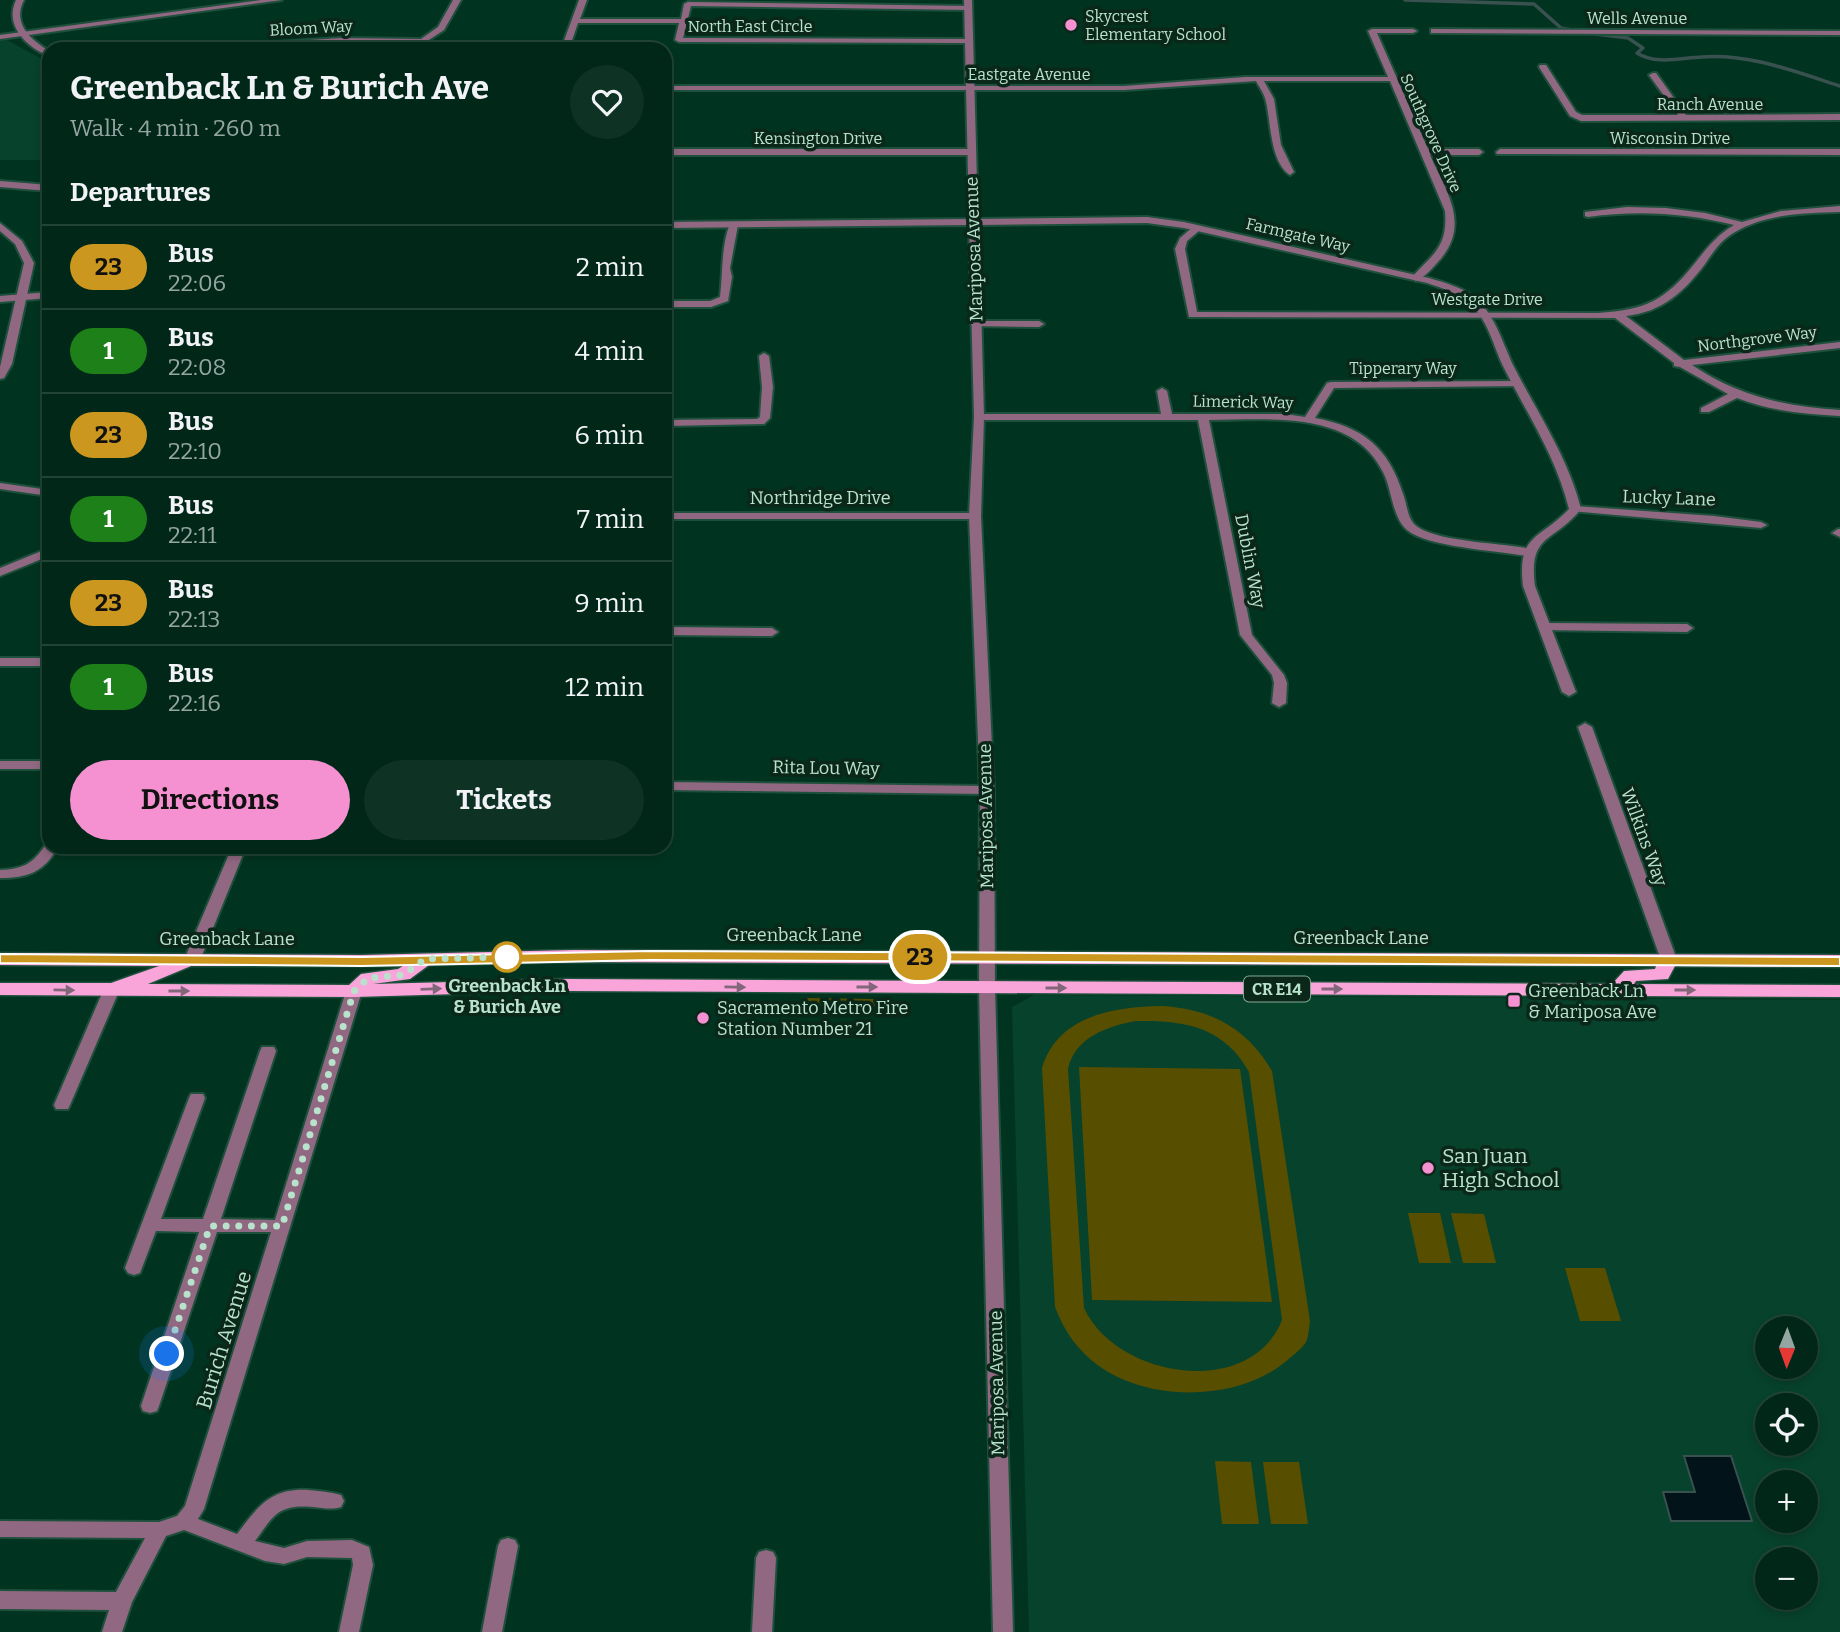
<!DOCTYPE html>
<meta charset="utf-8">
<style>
:root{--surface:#002718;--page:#0e3325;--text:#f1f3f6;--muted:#95a5a2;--line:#224437;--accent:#f591d1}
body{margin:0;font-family:Bitter,serif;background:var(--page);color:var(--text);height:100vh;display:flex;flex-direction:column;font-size:26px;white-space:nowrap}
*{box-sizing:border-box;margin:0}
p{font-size:23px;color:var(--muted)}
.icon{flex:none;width:38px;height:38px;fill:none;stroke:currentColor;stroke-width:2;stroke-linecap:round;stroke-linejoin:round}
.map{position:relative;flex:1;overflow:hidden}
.side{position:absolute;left:42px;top:42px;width:630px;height:812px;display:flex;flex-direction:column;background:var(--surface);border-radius:21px;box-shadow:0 4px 10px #0003,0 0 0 2px var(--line)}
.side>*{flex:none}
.badge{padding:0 14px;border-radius:23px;font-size:24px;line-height:46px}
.needle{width:46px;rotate:181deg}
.controls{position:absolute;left:1755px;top:1316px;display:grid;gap:14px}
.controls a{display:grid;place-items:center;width:63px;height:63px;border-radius:50%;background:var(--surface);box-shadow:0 4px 10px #0003,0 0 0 2px var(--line);font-size:35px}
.you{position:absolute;width:35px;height:35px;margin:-18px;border:5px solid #fff;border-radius:50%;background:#1a73e8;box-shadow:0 0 0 10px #1a73e833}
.map>.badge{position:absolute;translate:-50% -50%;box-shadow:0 0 0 4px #fff}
h2{padding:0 28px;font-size:26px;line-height:63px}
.round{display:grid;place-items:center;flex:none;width:74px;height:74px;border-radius:37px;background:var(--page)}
.overview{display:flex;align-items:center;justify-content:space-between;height:119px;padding:0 28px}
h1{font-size:33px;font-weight:700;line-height:52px}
.button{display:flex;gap:14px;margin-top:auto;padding:14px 28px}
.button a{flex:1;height:80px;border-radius:42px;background:var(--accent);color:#111;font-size:28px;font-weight:700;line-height:80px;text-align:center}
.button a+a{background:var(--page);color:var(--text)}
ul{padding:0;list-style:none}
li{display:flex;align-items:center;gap:21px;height:84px;padding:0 28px;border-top:2px solid var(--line)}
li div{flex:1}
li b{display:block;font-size:26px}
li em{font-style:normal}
li .badge{min-width:77px;font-weight:700;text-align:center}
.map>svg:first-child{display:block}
.built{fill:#07422c;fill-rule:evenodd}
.green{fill:#584e00;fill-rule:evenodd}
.water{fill:#021319;stroke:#39514f;stroke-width:2}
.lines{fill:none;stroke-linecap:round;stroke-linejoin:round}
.stream{stroke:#39514f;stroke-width:3.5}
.minor-casing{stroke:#1e503c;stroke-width:4}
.tertiary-casing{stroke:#1e503c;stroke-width:4}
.primary-casing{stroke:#1e503c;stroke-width:3}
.minor{fill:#916882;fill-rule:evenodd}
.tertiary{fill:#916882;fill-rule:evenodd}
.primary{fill:#f9a5da;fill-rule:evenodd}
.oneway{fill:#82667a}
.line{fill:#cb971e;stroke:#fff;stroke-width:2}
.walk{stroke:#b9e2cc;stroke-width:7;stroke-dasharray:0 12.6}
.poi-dot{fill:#f591d1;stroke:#0a271a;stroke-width:2.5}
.stop-dot{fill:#fff;stroke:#cb971e;stroke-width:3.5}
.labels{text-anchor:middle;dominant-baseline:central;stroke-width:7;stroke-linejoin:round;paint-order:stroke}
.far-poi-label{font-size:16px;fill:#b9e2cc;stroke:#0a271a;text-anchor:start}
.far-street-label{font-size:16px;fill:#b9e2cc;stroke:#0a271a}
.shield{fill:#0a271a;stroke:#84aa97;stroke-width:2}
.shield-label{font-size:16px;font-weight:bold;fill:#b9e2cc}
.street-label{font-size:18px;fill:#b9e2cc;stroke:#0a271a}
.stop-label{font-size:18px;font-weight:bold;fill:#b9e2cc;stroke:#0a271a}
.poi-label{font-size:18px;fill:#b9e2cc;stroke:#0a271a;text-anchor:start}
.near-poi-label{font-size:21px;fill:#b9e2cc;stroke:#0a271a;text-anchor:start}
.near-street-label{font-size:21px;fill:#b9e2cc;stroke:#0a271a}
</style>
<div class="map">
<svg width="1840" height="1632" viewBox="0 0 1840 1632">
<rect width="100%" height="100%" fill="#003420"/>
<g class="built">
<polygon points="7,40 49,63 49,160 0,160 0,41"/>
<path d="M1034,995L1840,1000V1632H1029L1012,1007ZM1768,1328H1806V1367H1768ZM1768,1405H1806V1444H1768ZM1768,1482H1806V1521H1768ZM1768,1559H1806V1598H1768Z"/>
</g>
<g class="green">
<polygon points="807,998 876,999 877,1007 798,1008"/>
<path d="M1162,1006C1211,1009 1247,1028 1272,1071L1310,1321C1309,1327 1309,1336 1306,1342C1303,1347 1296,1353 1291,1357C1244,1401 1152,1404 1099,1366C1078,1351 1064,1331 1055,1307L1042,1068C1058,1015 1114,1007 1162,1006ZM1136,1021C1183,1020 1224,1026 1249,1072L1282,1320C1250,1400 1116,1378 1084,1308L1068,1069C1075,1037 1108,1026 1136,1021Z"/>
<polygon points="1079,1067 1240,1069 1272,1302 1092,1300"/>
<polygon points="1408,1213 1440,1213 1451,1263 1419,1263"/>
<polygon points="1451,1213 1484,1214 1496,1263 1463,1263"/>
<polygon points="1565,1268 1605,1268 1621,1321 1580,1321"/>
<polygon points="1215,1461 1251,1462 1259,1524 1222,1524"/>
<polygon points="1263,1462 1299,1462 1308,1524 1271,1524"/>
</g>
<polygon class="water" points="1684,1456 1731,1456 1752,1521 1671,1521 1663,1492 1695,1492"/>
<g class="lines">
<g class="stream">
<polyline points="1405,0 1534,4 1561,28 1572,30"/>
<path d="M1595,34L1628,38L1643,48L1637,53C1655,65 1681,58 1701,57C1749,53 1796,72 1840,86"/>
</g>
<defs>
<g id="minor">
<polygon points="261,0 282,0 0,39 0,35"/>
<polygon points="453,0 461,0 444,30 415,49 410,47 414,43 341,42 237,49 197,49 201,47 341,38 421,39 438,27"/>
<polygon points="579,0 587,0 580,19 681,19 684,4 688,2 968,6 972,8 971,10 691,6 683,38 969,39 973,41 969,43 679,42 675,40 679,23 578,23 569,49 561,49"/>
<path d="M1372,29H1413L1417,31L1413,33H1377L1428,149H1479L1483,152L1479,155H1430C1447,193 1472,226 1437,263C1431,270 1424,277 1416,281L1411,278C1433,254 1448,247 1445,211L1390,81H1264L1274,99L1281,145L1294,172L1290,175C1270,162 1271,122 1266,102C1265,95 1260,88 1256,81L1124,90H665V86H1124L1245,77H1388L1368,31Z"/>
<polygon points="1431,29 1840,31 1840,35 1434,33 1431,33"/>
<polygon points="1540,65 1546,65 1576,112 1582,115 1678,115 1649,75 1653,73 1656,73 1686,115 1840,114 1840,120 1581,121 1570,116 1539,67"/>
<polygon points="665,149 970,149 974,152 970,155 665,155"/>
<polygon points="1500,149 1840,149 1840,155 1497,154 1496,152"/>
<polygon points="0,181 49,185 49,191 0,187"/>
<path d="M1840,206V212C1802,213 1756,214 1725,239C1717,246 1711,255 1705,264C1684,292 1662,312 1626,316L1684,360L1840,342V348L1692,365C1738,396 1786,407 1840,410V416C1805,414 1770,411 1737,398L1709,412H1701V408L1728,394L1680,367L1674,366V363L1615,318L1189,317L1175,249L1180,238L1194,226H1200V230L1187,241L1185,249L1197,312L1598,313C1645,310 1665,301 1695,263C1707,248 1717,235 1734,225C1686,213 1637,210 1588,217L1585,216V212L1627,207L1666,208L1705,213L1742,222L1781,211Z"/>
<polygon points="0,223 22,241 34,263 12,364 4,378 0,379 0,367 24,263 15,244 0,231"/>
<path d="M730,223L738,225L730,268L732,277L728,301L711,307H665V301H710L720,297C723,272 721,247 730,223Z"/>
<polygon points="976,321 1039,321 1044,324 1039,327 972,326 971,324"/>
<polygon points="764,353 769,356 773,387 770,418 764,424 665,426 665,420 757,419 760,417 762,387 759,356"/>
<path d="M1517,381L1522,384L1521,386L1334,388L1315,418C1363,427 1388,447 1403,494C1407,504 1407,517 1415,525C1433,542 1505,543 1531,549V555L1527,556C1499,551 1427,547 1407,530C1392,517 1392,489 1383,472C1352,409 1268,420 1209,420L1252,635L1284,675L1287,683L1286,703L1279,707L1272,703L1274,683L1272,675L1240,635L1198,420H979L974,417L979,414H1161L1157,391L1162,388L1167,391L1172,414H1285L1305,417L1327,383L1331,382Z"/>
<polygon points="0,483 49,490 49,496 0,489"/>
<polygon points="1575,506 1714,516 1761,522 1767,525 1761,528 1571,511 1569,509"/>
<polygon points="665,513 975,513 981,516 975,519 665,519"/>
<polygon points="1838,529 1840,529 1840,537 1832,533"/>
<polygon points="49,548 49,556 0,576 0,568"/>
<polygon points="1544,623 1687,624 1693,628 1687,632 1540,630 1538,627"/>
<polygon points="665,627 772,628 778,632 772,636 665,635"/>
<rect x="0" y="658" width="49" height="8"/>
<polygon points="1585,723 1592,727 1677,960 1674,963 1664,963 1661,960 1578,727"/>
<rect x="0" y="761" width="49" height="8"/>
<polygon points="665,782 987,786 994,790 987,794 665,790"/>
<path d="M49,843V847H58C44,872 28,878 0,878V870C23,869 33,864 46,844Z"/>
<polygon points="232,847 246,847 200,960 197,963 187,963 184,960"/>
<polygon points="111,986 119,991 70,1105 68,1109 56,1109 54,1105 103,991"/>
<path d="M354,986L362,991L204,1509L198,1519L237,1534C258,1507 270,1488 308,1490C319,1491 330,1492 341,1495L344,1501L341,1507C332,1510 323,1508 313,1507C278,1504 274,1515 255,1541L284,1548L307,1541L352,1540L369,1547L373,1565L359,1632H339L353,1565L352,1558L307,1557L284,1564L265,1561L184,1530L166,1536L132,1602L122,1632H102L109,1610L0,1609V1591L116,1592L145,1538L0,1537V1521L159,1522L177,1516L185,1506L271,1232H217L159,1406L157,1411L150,1413L143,1411L141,1406L199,1232L156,1231L140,1273L134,1275L128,1273L125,1268L189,1098L191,1094H203L205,1098L161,1219H203L260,1051L262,1047H274L276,1051L221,1219L275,1220L346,991Z"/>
<polygon points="508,1538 515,1540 518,1546 502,1632 482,1632 498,1546 501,1540"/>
<polygon points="766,1550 773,1552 776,1558 772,1632 752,1632 756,1558 759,1552"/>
</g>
<g id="tertiary">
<path d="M16,0H24C12,23 30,39 49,51V56C26,47 4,25 16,0Z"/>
<path d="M964,0H972L978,219L1147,217L1184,222L1429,278C1446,283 1465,288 1478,300C1496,318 1503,344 1514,367C1538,414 1568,457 1581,509C1554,543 1528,533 1535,586L1576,692L1569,696L1562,692L1523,586C1517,533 1540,540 1569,509C1556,456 1527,414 1503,366C1493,345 1488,320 1470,304C1458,293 1442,288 1427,283L1184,228L1147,223L979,225L984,417L981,516L994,790L995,988L1013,1632H993L979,988L980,790L969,516L974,417L969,225L665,228V222L969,219Z"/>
<polygon points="49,292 49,298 0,302 0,296"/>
</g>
<path id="primary" d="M574,950L1840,955V967L1675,966L1668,979L1636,981L1634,984L1840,985V997L567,991L354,997L0,995V983H111L159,966L0,965V953L362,955ZM574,962L1656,966L1655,969L1624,971L1612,984L567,979L373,984L410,979L429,965ZM191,966H403L398,969L361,974L349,985L148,984Z"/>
</defs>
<use href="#minor" class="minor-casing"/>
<use href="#tertiary" class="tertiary-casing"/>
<use href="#primary" class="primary-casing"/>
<use href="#minor" class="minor"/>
<use href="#tertiary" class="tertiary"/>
<use href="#primary" class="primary"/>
</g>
<defs><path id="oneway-solid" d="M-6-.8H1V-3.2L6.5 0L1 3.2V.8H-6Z" transform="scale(1.75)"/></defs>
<g class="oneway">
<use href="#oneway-solid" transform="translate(735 987) rotate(1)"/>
<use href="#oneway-solid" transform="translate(867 987)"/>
<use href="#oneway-solid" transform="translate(1056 988)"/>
<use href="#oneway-solid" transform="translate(431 989) rotate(-2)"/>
<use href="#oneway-solid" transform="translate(1332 989)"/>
<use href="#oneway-solid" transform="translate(64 990) rotate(1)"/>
<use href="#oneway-solid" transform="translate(1685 990)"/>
<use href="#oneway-solid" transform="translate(179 991)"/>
</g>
<polygon class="line" points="650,951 1840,957 1840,966 650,960 362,966 0,963 0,954 362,957"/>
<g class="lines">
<polyline class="walk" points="167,1354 210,1226 282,1226 354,991 368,978 403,975 425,959 507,957"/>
</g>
<g class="poi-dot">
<circle cx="1071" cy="25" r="7"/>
<rect x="1507" y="994" width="14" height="14" rx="3.5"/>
<circle cx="703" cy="1018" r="7"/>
<circle cx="1428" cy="1168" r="7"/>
</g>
<circle class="stop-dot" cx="507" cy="957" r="14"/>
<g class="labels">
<g class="far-poi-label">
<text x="1085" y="16">Skycrest<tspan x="1085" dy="18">Elementary School</tspan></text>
</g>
<g class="far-street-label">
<text x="1637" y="18">Wells Avenue</text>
<text x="750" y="26">North East Circle</text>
<text transform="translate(311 28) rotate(-3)">Bloom Way</text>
<text x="1029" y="74">Eastgate Avenue</text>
<text x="1710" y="104">Ranch Avenue</text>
<text transform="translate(1431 133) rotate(66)">Southgrove Drive</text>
<text x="818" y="138">Kensington Drive</text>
<text x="1670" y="138">Wisconsin Drive</text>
<text transform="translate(1298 235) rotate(13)">Farmgate Way</text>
<text x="1487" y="299">Westgate Drive</text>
<text transform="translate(1757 339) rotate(-7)">Northgrove Way</text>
<text x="1403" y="368">Tipperary Way</text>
<text transform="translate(1243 402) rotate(1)">Limerick Way</text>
</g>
<rect class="shield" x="1244" y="976.5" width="66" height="25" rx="5"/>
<g class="shield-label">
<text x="1277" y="989">CR E14</text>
</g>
<g class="street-label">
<text transform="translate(974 249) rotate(-92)">Mariposa Avenue</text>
<text x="820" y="498">Northridge Drive</text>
<text transform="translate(1669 498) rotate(2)">Lucky Lane</text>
<text transform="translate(1250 561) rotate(79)">Dublin Way</text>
<text transform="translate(826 768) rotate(1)">Rita Lou Way</text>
<text transform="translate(986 816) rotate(-91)">Mariposa Avenue</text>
<text transform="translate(1644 837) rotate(70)">Wilkins Way</text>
<text x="794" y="935">Greenback Lane</text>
<text x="1361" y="938">Greenback Lane</text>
<text x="227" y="939">Greenback Lane</text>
<text transform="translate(997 1383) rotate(-91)">Mariposa Avenue</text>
</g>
<g class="stop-label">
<text x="507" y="986">Greenback Ln<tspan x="507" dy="21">&amp; Burich Ave</tspan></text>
</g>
<g class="poi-label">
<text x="1528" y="991">Greenback Ln<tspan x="1528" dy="21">&amp; Mariposa Ave</tspan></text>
<text x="717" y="1008">Sacramento Metro Fire<tspan x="717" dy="21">Station Number 21</tspan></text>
</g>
<g class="near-poi-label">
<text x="1442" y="1156">San Juan<tspan x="1442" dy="24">High School</tspan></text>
</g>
<g class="near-street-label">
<text transform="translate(224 1340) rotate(-73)">Burich Avenue</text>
</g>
</g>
</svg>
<div class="controls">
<a><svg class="needle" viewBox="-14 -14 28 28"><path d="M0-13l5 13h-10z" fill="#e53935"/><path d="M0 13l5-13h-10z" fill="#95a5a2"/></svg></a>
<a><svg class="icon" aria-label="locate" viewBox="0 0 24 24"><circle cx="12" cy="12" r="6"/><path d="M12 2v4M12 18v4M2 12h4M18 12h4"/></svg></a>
<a>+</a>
<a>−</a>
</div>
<div class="you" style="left:167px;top:1354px"></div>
<b class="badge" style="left:920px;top:957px;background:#cb971e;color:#111">23</b>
<section class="side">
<div class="overview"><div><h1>Greenback Ln &amp; Burich Ave</h1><p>Walk · 4 min · 260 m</p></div><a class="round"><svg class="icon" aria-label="heart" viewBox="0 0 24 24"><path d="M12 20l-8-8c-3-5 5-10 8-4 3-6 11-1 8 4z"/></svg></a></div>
<h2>Departures</h2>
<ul>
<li><span class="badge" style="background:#cb971e;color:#111">23</span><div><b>Bus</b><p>22:06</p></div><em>2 min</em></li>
<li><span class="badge" style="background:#1e8019;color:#fff">1</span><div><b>Bus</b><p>22:08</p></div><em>4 min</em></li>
<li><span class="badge" style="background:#cb971e;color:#111">23</span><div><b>Bus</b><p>22:10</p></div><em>6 min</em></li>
<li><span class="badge" style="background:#1e8019;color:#fff">1</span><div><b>Bus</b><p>22:11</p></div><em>7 min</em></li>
<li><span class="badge" style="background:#cb971e;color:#111">23</span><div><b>Bus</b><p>22:13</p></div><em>9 min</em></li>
<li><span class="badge" style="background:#1e8019;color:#fff">1</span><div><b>Bus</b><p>22:16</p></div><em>12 min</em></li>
</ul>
<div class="button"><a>Directions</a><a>Tickets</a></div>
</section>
</div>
